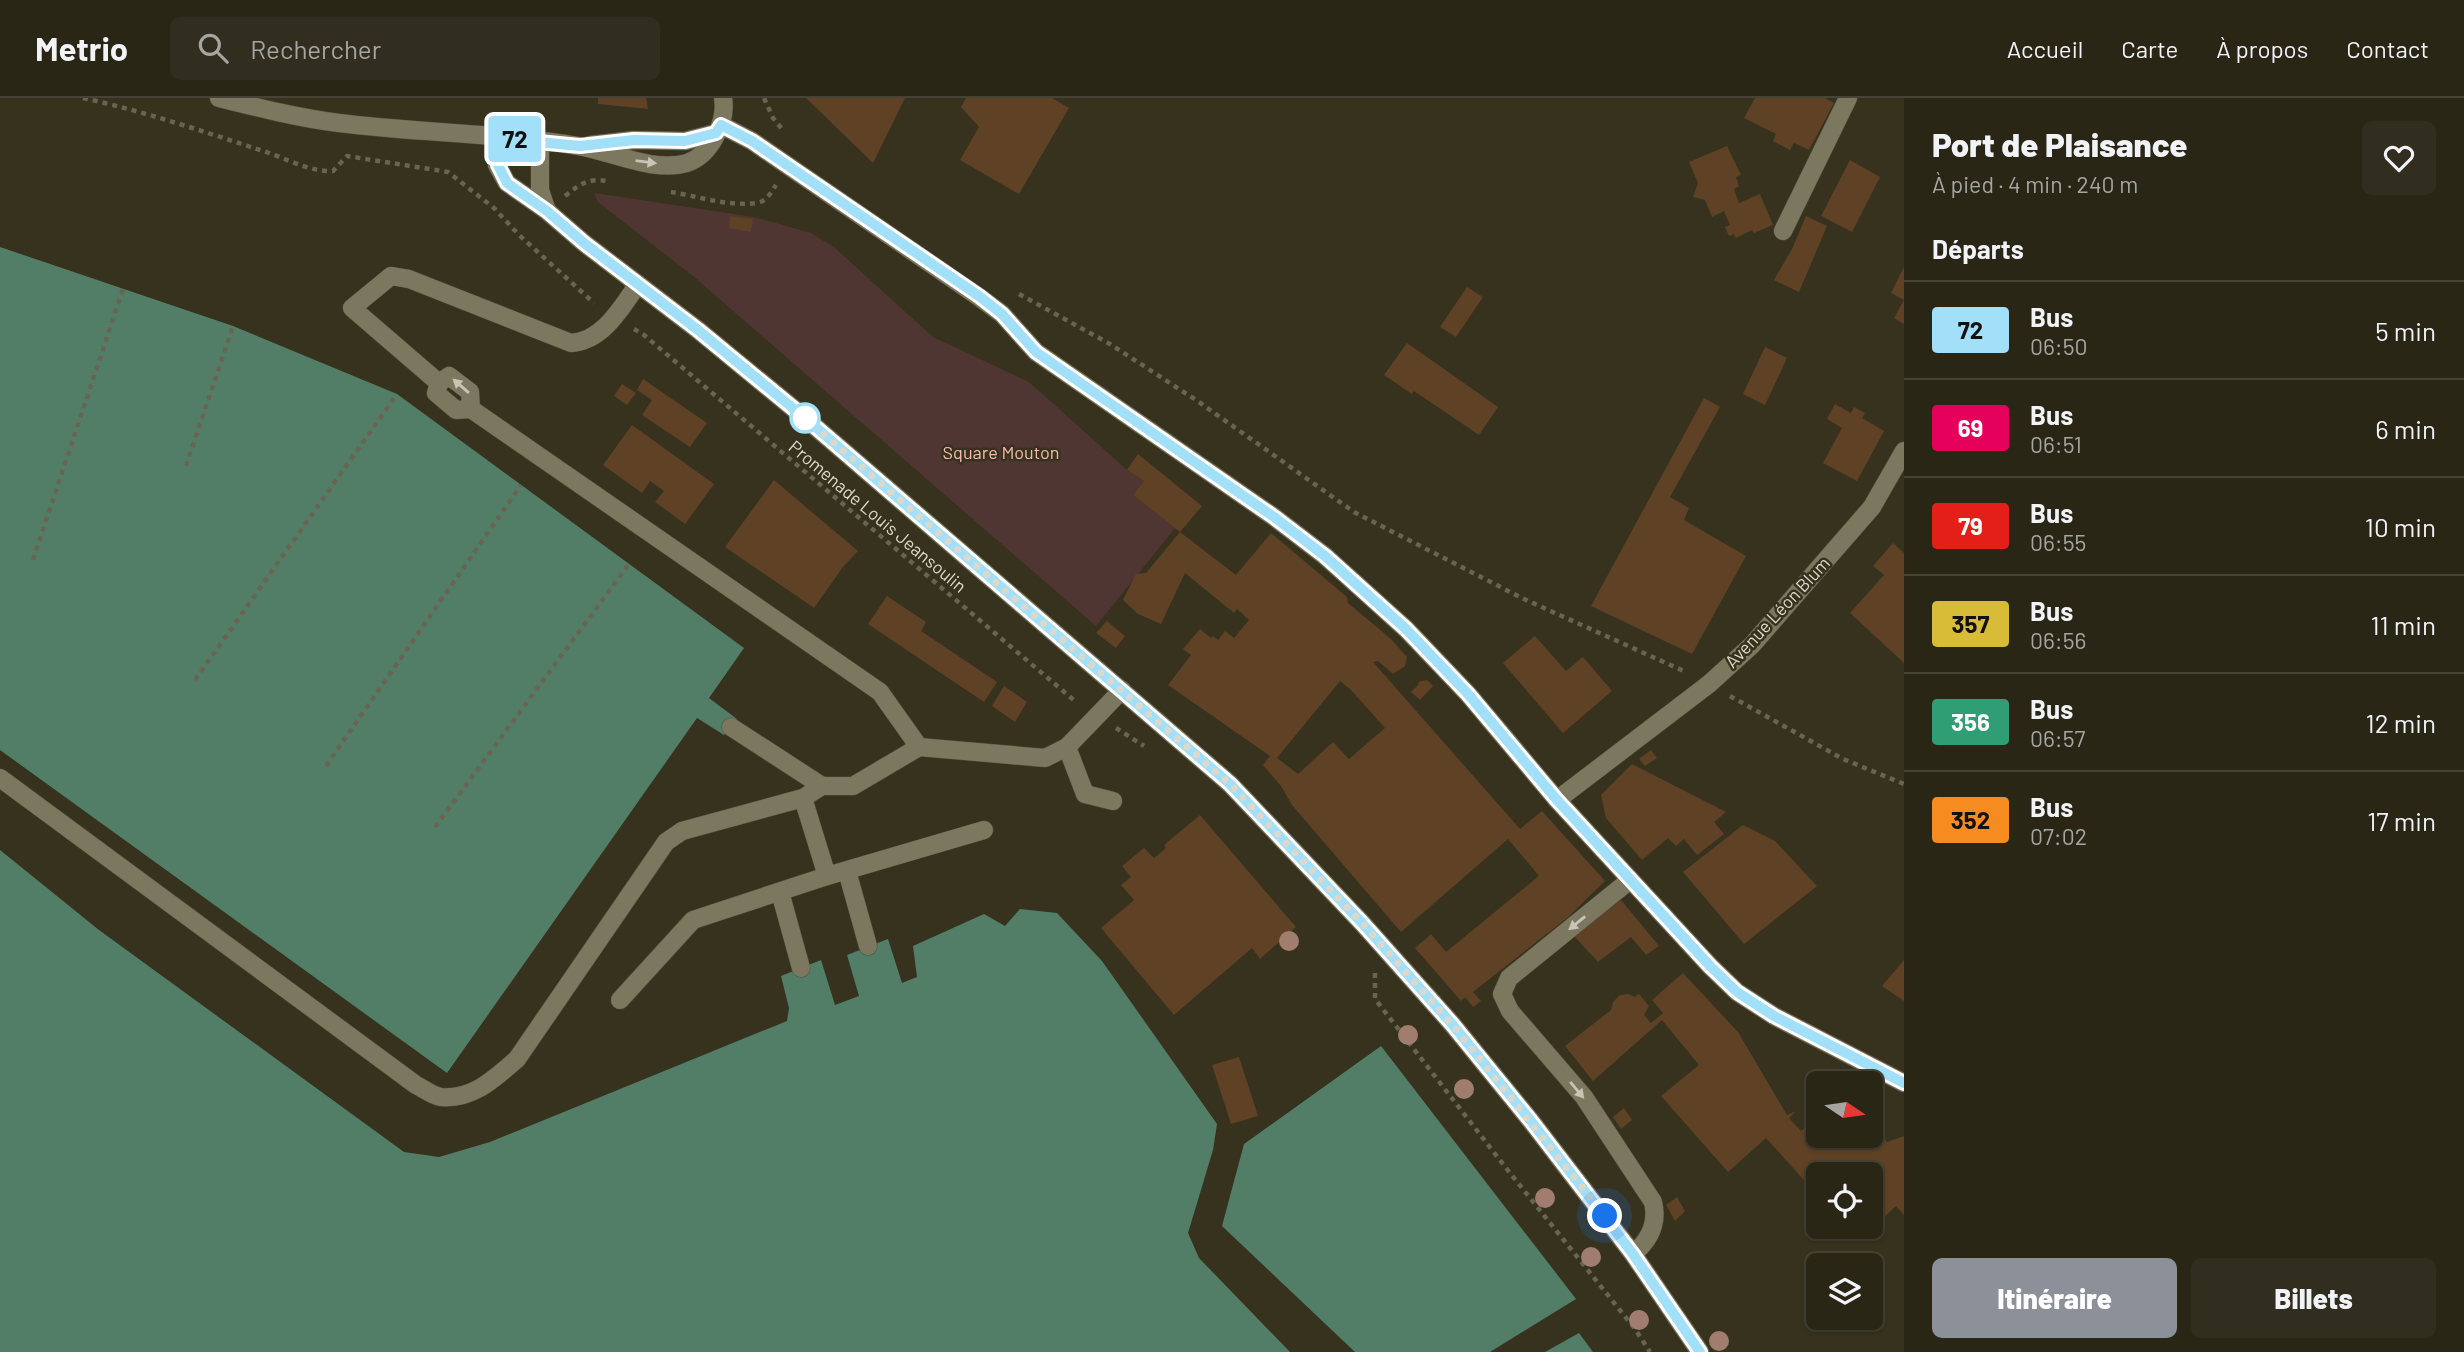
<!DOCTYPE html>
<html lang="fr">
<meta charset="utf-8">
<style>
:root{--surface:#292616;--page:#312e1f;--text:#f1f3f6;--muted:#a5a5a1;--line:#454335;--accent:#8c9099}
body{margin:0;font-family:Barlow,sans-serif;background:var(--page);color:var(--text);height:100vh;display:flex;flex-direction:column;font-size:26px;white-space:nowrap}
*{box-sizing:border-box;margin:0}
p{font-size:23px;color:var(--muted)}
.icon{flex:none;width:38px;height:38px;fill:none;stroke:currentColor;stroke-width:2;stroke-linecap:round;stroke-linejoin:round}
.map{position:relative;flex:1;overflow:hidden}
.side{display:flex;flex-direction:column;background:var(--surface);width:560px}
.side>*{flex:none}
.badge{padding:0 14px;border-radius:5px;font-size:24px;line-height:46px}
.needle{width:46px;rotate:103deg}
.tools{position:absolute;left:1806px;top:973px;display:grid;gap:14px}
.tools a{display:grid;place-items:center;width:77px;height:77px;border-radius:10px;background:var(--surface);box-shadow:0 2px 5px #0004,0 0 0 2px var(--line);font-size:35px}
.you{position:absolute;width:35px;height:35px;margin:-18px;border:5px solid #fff;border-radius:50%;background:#1a73e8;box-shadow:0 0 0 10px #1a73e833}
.map>.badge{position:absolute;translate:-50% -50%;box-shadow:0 0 0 4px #fff}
h2{padding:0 28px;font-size:26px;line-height:63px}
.round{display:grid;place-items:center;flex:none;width:74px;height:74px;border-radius:10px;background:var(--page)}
.overview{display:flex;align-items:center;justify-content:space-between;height:119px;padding:0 28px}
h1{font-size:33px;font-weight:800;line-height:52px}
.button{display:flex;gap:14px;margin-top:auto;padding:14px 28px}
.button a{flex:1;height:80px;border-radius:10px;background:var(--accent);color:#fff;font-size:28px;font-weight:800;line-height:80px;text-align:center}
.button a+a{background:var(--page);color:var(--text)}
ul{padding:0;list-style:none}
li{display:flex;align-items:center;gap:21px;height:98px;padding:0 28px;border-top:2px solid var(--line)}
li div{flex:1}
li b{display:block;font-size:26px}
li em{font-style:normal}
li .badge{min-width:77px;font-weight:700;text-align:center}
header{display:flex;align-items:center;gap:42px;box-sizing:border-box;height:98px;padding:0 35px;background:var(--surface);border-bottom:2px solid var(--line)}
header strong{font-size:33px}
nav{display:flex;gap:38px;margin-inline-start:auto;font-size:24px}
.search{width:490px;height:63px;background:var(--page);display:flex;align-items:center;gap:18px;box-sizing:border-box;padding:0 24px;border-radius:10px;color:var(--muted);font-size:26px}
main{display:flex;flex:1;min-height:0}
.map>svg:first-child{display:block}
.green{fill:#503632}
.water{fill:#527e68}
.building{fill:#5f4125;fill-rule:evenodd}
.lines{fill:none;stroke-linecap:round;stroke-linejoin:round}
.service-casing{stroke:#544f3d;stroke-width:19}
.minor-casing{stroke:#544f3d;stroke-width:19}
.tertiary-casing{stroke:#544f3d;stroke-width:19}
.path{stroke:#696452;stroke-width:4.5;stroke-dasharray:5 5;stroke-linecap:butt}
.service{stroke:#7c775f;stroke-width:18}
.minor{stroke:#7c775f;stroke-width:18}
.tertiary{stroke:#7c775f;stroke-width:18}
.tree{fill:#a17d6f}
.oneway{fill:#c9c5b6}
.line-casing{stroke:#fff;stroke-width:16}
.line{stroke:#a2dff9;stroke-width:10}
.walk{stroke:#dcd9cc;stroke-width:7;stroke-dasharray:0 12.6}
.stop-dot{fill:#fff;stroke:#a2dff9;stroke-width:3.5}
.labels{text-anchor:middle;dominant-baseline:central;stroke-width:5;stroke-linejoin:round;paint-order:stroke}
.park-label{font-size:18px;fill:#f7bbb2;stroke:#37321d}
.street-label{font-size:18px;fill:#dcd9cc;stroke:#37321d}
</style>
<header>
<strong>Metrio</strong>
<div class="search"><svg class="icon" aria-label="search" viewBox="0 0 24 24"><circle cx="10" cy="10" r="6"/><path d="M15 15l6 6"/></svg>Rechercher</div>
<nav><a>Accueil</a><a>Carte</a><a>À propos</a><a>Contact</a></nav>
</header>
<main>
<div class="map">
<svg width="1904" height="1254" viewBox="0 0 1904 1254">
<rect width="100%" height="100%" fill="#37321d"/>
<polygon class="green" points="594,95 754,119 811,135 835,150 933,239 1029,284 1127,372 1144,383 1133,397 1175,430 1096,528 693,178 598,104"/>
<g class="water">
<polygon points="0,149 233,228 397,296 744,550 709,600 737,621 724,637 697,620 447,975 0,652"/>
<polygon points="0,752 99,832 404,1054 439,1059 490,1044 787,923 789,910 781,878 821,862 835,907 859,898 847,857 888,841 902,885 917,879 913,848 984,816 1005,828 1020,811 1057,815 1102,863 1217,1026 1213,1052 1188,1135 1199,1160 1290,1254 0,1254"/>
<polygon points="1381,948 1576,1201 1490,1254 1355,1254 1222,1128 1244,1046"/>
<polygon points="1579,1235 1593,1254 1545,1254"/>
</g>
<g class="building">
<polygon points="598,0 646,0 648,11 598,6"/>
<polygon points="806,0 905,0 873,65"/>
<polygon points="966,0 1052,0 1069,10 1019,96 960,62 979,29 961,9"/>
<polygon points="1755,0 1825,0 1834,5 1809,52 1794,45 1790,52 1773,43 1776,36 1744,20"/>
<polygon points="1727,48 1741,77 1736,79 1739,88 1734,91 1739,105 1760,96 1773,127 1754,135 1752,132 1736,140 1734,136 1729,138 1725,129 1730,127 1724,113 1712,119 1705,102 1693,99 1698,85 1689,64"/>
<polygon points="1850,62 1880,79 1852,134 1821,118"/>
<polygon points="730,118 753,121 751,134 729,130"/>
<polygon points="1806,118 1827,128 1799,194 1774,182 1793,149"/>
<polygon points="1904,169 1904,226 1894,220 1904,202 1891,195"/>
<polygon points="1467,189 1483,199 1456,239 1440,229"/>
<polygon points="1407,245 1498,309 1479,337 1414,293 1412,296 1384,277"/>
<polygon points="1765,249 1787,260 1765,307 1743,296"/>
<polygon points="643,281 707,325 690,349 642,317 652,302 637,292"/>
<polygon points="622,286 636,295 627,307 614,298"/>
<polygon points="1704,300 1720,309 1670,399 1689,410 1684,422 1746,458 1692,556 1591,508"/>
<polygon points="1835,306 1851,315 1854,309 1865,315 1862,320 1884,333 1857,383 1823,365 1842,330 1827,321"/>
<polygon points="632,327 714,386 685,426 655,404 664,393 650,383 642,395 603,367"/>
<path d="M1138,356L1202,408L1180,434L1236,477L1271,435L1347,499L1348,505L1391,541L1407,559L1405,568L1393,576L1378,563L1373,564L1520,731L1542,713L1605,783L1567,820L1473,894L1481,903L1473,909L1465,899L1461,903L1415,850L1431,836L1446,854L1539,778L1508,741L1401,834L1292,707L1281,688L1263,667L1270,658L1168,587L1191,557L1183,551L1200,531L1211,540L1213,538L1218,542L1225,533L1234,540L1249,522L1237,511L1234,515L1185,475L1161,526L1138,516L1123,502L1136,476L1146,475L1180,434L1133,397L1144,383L1127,372ZM1340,583L1351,592L1385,630L1349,661L1333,644L1298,676L1277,660Z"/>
<polygon points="774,382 858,453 843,469 814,510 725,449"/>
<polygon points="1893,445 1904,455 1904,565 1850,515 1884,477 1873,468"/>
<polygon points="887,498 926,524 921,533 997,584 984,604 868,526"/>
<polygon points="1107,523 1125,538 1116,550 1096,535"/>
<polygon points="1535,538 1566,573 1583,559 1612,593 1563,635 1503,565"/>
<polygon points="1427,582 1433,588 1420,602 1411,594 1419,586 1418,584"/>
<polygon points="1004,588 1027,604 1015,624 992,608"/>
<polygon points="1651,652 1657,660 1645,668 1639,661"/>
<polygon points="1632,666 1726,714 1714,724 1724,736 1697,757 1684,741 1676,748 1668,740 1642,762 1606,720 1601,697"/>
<polygon points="1200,717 1296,829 1260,861 1252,850 1174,917 1101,830 1134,802 1121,787 1131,779 1122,768 1144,750 1154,760 1166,750 1164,747"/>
<polygon points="1743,727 1775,743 1817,788 1744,846 1683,774"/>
<polygon points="1621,802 1659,848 1646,857 1631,839 1598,864 1574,838"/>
<polygon points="1904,862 1904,903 1882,888"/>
<polygon points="1683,875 1738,934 1787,1017 1796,1013 1789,1020 1801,1033 1815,1021 1818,1025 1818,1038 1848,1038 1856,1046 1865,1038 1871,1038 1871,1032 1874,1029 1887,1044 1904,1038 1904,1117 1896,1108 1882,1121 1871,1109 1871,1076 1818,1076 1818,1084 1811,1090 1766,1040 1728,1074 1661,998 1699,967 1662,922 1593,983 1565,948 1611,912 1613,904 1620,897 1628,896 1635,899 1639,896 1649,908 1644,917 1651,925 1663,915 1652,902"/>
<polygon points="1239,959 1258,1018 1231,1026 1212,967"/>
<polygon points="1624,1010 1632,1022 1621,1031 1613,1019"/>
<polygon points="1677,1099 1685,1113 1675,1123 1666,1107"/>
</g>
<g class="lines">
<defs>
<g id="service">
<polyline points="1783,133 1848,0"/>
<path d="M439,285L352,210L391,178L409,181L571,245C603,243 621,210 638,186"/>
<polyline points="471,311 470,294 449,278 439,285 436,295 456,312 471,311 880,594 919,649 1045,660 1067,649 1122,592"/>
<polyline points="731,629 822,688"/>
<polyline points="1067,649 1085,696 1113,703"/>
<path d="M0,680L416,987C424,991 433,998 441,999C473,1002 495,980 517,961L666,744L682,733L803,700L822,688H853L919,649"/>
<polyline points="803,700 827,778 984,732"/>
<polyline points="847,773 868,848"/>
<polyline points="780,794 801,870"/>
<polyline points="620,902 693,822 827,778"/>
</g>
<g id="minor">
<polyline points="1557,702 1709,586 1752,547 1872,409 1904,353"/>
<path d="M1630,782L1509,880L1502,896L1510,913L1584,999L1653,1104C1658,1125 1650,1142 1633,1156"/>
</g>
<g id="tertiary">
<path d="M219,0C259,10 299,20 339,25C418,35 500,35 578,48C610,53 654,75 687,65C711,57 727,23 723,0"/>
<polyline points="721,27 752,43 979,199 1002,216 1036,254 1274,419 1325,458 1406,531 1468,596 1557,702 1710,868 1737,894 1774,918 1904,985"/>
<polyline points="496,40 497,67 507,85 547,113 584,145 698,232 805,320 1230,686 1362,825 1452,926 1531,1023 1633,1156 1700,1254"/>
<polyline points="540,43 540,92 547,113"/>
<polyline points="590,47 634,42 685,43 716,35"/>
</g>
</defs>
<use href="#service" class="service-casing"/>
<use href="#minor" class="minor-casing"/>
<use href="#tertiary" class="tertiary-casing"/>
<g class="path">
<path d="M83,0C143,13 202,33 260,52C284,59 308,74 333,73L347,58L448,74L494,110L519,137L594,205"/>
<polyline points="764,0 773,20 782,31"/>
<path d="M671,94C697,98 729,109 756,105C766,104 771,95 776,87"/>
<path d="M565,98C580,86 588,80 607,83"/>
<polyline points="1019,196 1110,246 1196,302 1354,414 1524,501 1686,574"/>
<polyline points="634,231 644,237 1076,604"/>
<polyline points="186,368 233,228"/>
<polyline points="33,462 123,191"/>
<polyline points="195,582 397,296"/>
<polyline points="1730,598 1843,661 1904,686"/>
<polyline points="1116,630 1144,648"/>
<polyline points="326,668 521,387"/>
<polyline points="435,729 629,466"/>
<polyline points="1375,875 1375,901 1506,1070 1635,1231 1650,1254"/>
</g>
<use href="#service" class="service"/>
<use href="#minor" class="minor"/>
<use href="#tertiary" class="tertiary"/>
</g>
<g class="tree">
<circle cx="1289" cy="843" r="10"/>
<circle cx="1408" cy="937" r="10"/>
<circle cx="1464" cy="991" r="10"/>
<circle cx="1545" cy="1100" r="10"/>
<circle cx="1591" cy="1159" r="10"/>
<circle cx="1639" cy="1222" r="10"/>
<circle cx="1719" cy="1243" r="10"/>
</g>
<defs><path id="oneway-solid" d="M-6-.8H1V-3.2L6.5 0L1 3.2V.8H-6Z" transform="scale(1.75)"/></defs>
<g class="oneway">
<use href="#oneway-solid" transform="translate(646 64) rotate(7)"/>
<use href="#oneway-solid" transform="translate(461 288) rotate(-139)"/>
<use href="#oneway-solid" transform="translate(1577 825) rotate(141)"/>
<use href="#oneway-solid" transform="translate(1577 992) rotate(50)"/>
</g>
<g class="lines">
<defs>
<polyline id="line" points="1700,1254 1633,1156 1531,1023 1452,926 1362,825 1230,686 805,320 698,232 584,145 547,113 507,85 498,67 496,40 580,48 634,42 685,43 716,35 721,27 752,43 979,198 1002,216 1036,254 1274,419 1325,458 1406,531 1468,596 1557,702 1710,868 1737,894 1774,918 1904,985"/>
</defs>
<use href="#line" class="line-casing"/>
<use href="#line" class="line"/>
<polyline class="walk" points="805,320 1230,686 1362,825 1452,926 1605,1118"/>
</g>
<circle class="stop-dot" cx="805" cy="320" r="14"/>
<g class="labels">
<g class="park-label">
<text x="1001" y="354">Square Mouton</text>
</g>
<g class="street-label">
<text transform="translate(878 418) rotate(40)">Promenade Louis Jeansoulin</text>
<text transform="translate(1777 514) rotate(-47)">Avenue Léon Blum</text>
</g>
</g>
</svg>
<div class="tools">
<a><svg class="needle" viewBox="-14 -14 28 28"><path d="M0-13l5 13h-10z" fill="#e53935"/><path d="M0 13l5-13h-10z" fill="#a5a5a1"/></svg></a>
<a><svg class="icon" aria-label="locate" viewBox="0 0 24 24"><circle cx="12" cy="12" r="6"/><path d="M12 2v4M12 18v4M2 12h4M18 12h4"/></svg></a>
<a><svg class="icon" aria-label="layers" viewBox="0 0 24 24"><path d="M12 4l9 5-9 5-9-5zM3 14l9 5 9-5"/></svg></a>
</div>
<div class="you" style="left:1605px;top:1118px"></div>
<b class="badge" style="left:515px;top:41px;background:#a2dff9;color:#111">72</b>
</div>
<section class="side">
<div class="overview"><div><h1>Port de Plaisance</h1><p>À pied · 4 min · 240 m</p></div><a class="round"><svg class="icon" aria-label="heart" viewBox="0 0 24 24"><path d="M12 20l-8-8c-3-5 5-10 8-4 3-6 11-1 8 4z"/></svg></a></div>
<h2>Départs</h2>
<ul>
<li><span class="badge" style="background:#a2dff9;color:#111">72</span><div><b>Bus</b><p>06:50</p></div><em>5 min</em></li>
<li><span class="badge" style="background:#e5005b;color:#fff">69</span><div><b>Bus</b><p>06:51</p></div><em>6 min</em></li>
<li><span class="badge" style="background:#e41f1a;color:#fff">79</span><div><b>Bus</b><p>06:55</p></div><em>10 min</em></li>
<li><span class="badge" style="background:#d8bc38;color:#111">357</span><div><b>Bus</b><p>06:56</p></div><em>11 min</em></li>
<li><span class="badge" style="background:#309e74;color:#fff">356</span><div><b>Bus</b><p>06:57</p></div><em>12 min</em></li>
<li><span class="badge" style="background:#f68b1f;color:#111">352</span><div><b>Bus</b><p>07:02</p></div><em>17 min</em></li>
</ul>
<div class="button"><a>Itinéraire</a><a>Billets</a></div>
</section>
</main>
